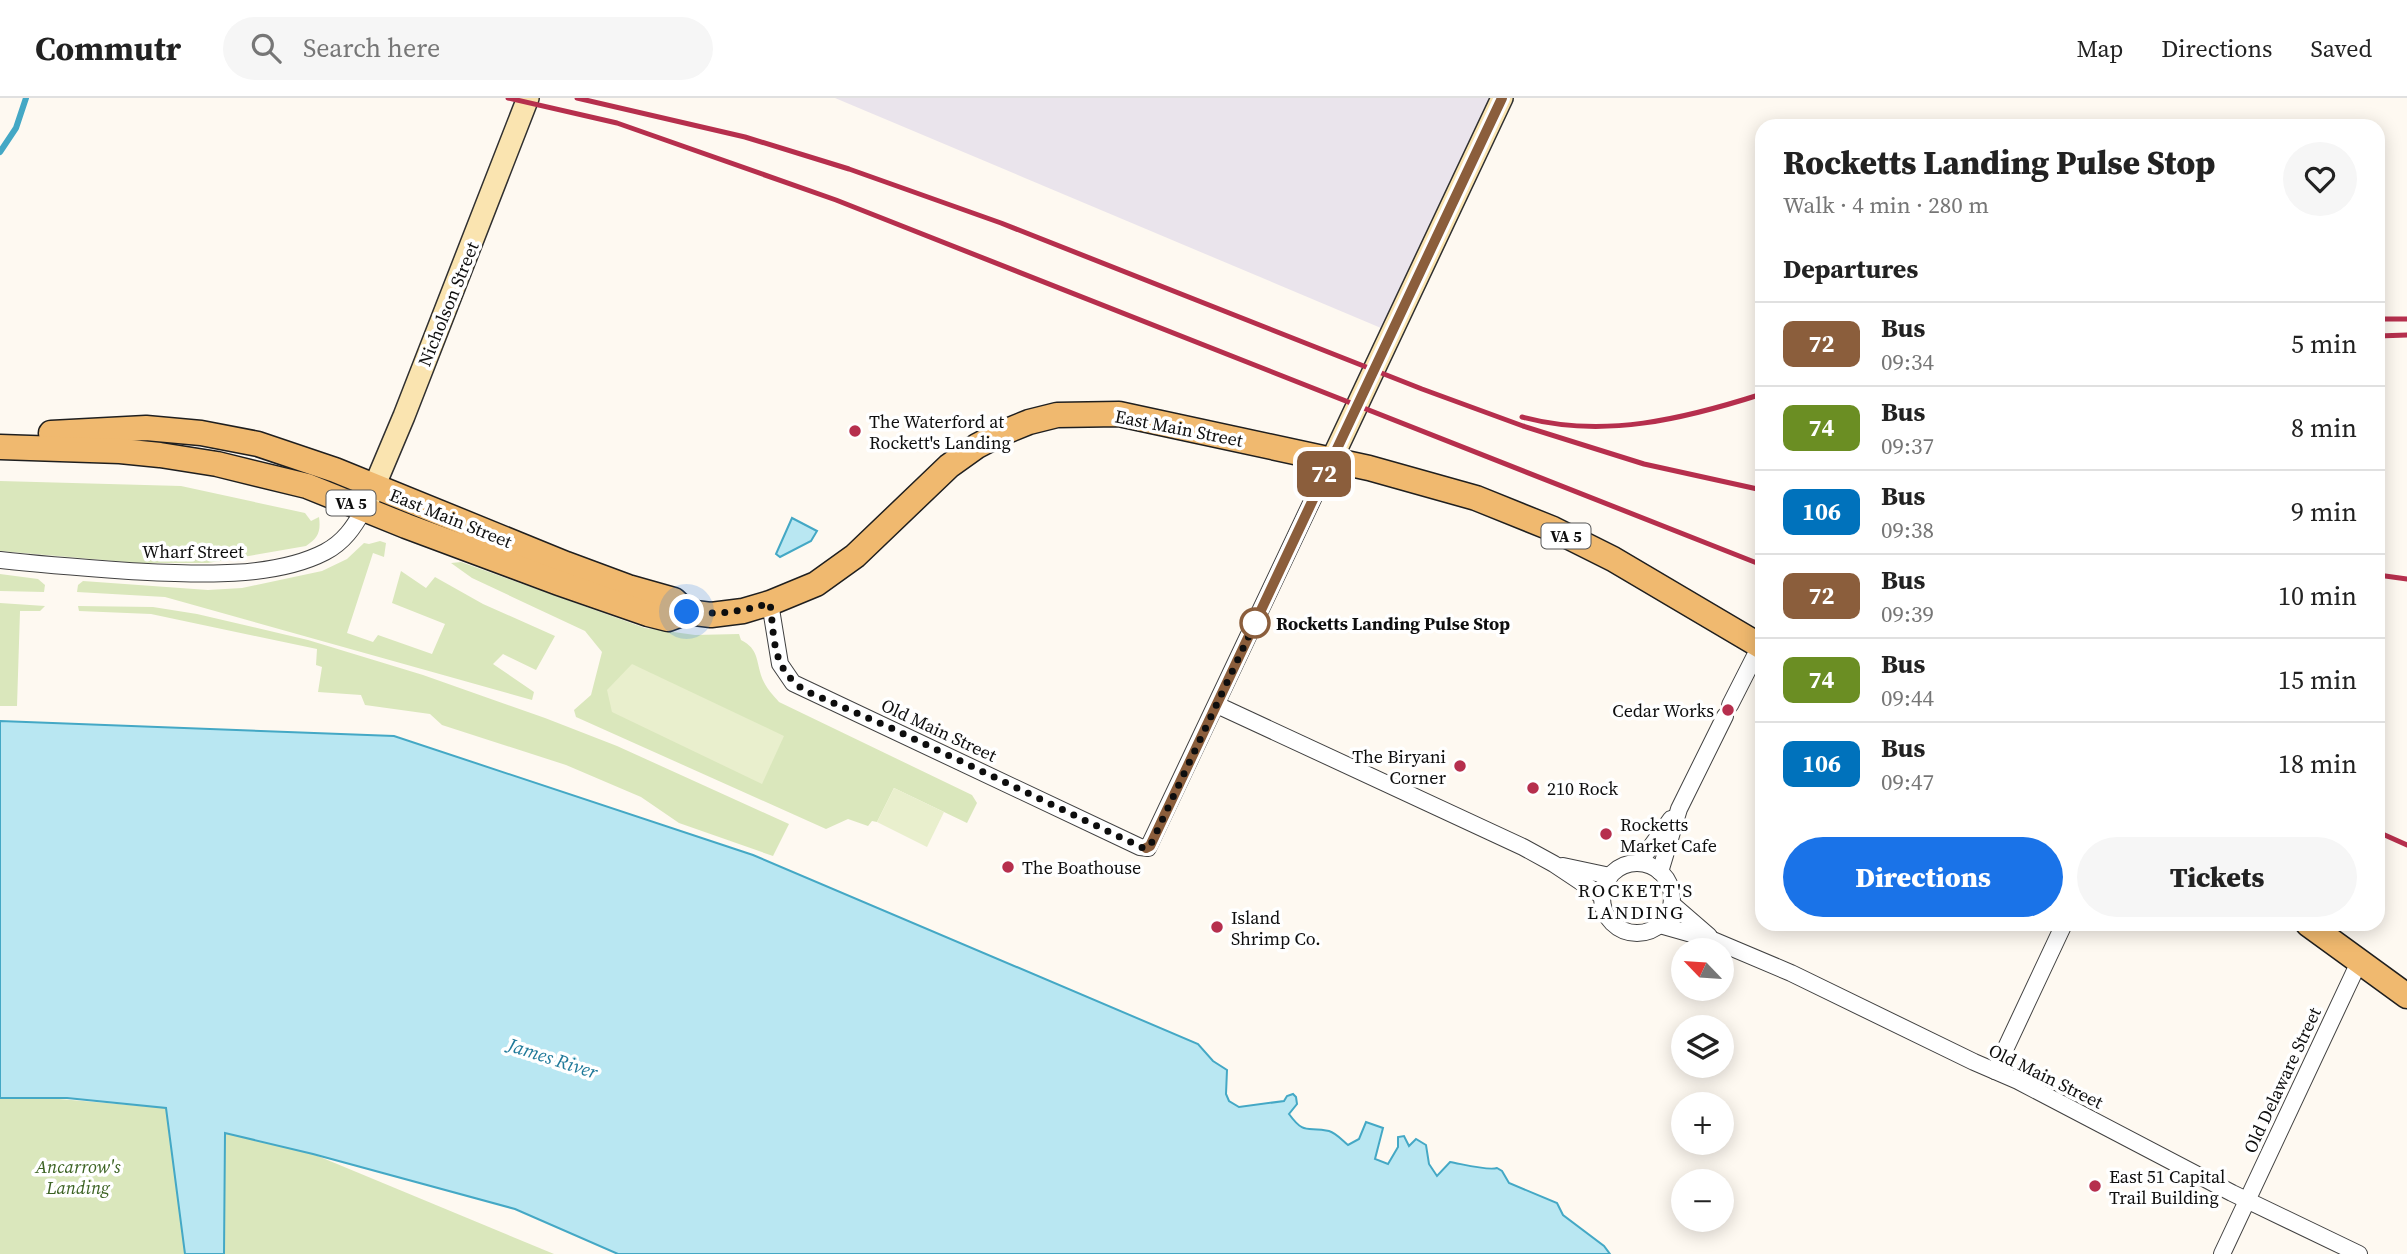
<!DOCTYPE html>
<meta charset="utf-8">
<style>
:root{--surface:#fff;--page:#f6f6f6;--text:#222;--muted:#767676;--line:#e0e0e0;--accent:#1a73e8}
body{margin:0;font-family:"Source Serif 4",serif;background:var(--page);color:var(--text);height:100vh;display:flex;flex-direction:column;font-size:26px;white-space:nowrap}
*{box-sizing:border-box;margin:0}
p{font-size:23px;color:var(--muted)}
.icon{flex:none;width:38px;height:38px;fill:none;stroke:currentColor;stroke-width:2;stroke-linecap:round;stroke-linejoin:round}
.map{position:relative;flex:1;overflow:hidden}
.drawer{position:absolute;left:1755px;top:21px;width:630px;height:812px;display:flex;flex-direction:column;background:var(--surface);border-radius:21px;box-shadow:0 4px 18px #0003}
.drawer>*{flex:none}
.badge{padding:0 14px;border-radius:10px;font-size:24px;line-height:46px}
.needle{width:46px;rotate:295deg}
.fabs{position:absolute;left:1671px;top:840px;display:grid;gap:14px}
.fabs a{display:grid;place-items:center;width:63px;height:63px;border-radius:50%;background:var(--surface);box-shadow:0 4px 18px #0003;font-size:35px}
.you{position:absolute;width:35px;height:35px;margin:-18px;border:5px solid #fff;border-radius:50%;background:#1a73e8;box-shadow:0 0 0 10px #1a73e833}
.map>.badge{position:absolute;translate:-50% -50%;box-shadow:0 0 0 4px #fff}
h2{padding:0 28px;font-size:26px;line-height:63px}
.round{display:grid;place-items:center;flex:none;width:74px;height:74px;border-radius:37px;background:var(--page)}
.overview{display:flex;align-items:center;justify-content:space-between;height:119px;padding:0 28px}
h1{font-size:33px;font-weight:800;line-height:52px}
.action{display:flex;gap:14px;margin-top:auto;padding:14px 28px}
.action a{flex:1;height:80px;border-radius:42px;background:var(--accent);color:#fff;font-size:28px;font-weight:800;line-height:80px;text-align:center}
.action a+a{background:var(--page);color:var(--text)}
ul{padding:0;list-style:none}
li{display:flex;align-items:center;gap:21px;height:84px;padding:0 28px;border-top:2px solid var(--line)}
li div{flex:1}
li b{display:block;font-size:26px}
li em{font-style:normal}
li .badge{min-width:77px;font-weight:700;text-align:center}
header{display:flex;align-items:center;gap:42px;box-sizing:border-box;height:98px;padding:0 35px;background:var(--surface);border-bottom:2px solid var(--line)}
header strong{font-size:33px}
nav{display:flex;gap:38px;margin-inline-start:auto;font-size:24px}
.search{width:490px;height:63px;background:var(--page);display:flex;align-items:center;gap:18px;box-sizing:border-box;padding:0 24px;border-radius:38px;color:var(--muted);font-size:26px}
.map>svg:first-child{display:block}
.industrial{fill:#eae4ec}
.green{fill:#dae7bc}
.pitch{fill:#e9efcd}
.water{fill:#b9e7f2;stroke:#44a8c5;stroke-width:2}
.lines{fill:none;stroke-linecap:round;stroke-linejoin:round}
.stream{stroke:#44a8c5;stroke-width:6}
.street-casing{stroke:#414141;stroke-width:18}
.secondary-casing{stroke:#303030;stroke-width:24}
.primary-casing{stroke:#1f1f1f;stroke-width:27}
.street{stroke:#fff;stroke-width:16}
.secondary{stroke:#fae4b0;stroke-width:21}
.primary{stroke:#f0b96f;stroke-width:24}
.rail{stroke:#b62f4d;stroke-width:5}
.line-casing{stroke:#fff;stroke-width:16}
.line{stroke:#8b5e3c;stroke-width:10}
.walk{stroke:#0e0e0e;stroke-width:7;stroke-dasharray:0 12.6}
.poi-dot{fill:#b62f4d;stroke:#fff;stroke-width:2.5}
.stop-dot{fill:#fff;stroke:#8b5e3c;stroke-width:3.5}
.labels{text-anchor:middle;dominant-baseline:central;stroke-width:7;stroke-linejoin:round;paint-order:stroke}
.shield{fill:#fff;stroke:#565656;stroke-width:2}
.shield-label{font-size:16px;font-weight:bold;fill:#0e0e0e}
.street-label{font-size:18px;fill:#0e0e0e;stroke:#fff}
.poi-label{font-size:18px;fill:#0e0e0e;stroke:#fff;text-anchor:start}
.stop-label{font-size:18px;font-weight:bold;fill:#0e0e0e;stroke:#fff;text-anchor:start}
.park-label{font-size:18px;font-style:italic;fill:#3b6222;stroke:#fff}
.neighbourhood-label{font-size:19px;letter-spacing:2px;fill:#0e0e0e;stroke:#fff}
.water-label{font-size:19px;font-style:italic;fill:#1f7999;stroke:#fff}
</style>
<header>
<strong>Commutr</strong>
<div class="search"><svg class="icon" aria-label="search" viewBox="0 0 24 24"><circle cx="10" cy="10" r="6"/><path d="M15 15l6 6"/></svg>Search here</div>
<nav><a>Map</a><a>Directions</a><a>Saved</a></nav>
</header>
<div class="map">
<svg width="2407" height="1156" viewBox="0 0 2407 1156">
<rect width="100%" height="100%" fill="#fef9f1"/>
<polygon class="industrial" points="835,0 1489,0 1381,230"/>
<g class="green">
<path d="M0,383L181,388L305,415L311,423L319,419C321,434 318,440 306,448L208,465H137L0,453Z"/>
<polygon points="380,443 386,445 384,459 373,455 347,535 373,544 378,537 432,556 445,526 392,505 401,473 426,490 435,479 483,506 555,538 536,572 503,556 493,566 534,594 532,602 165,499 77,494 78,487 83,483 208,492 242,490 322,473 347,461 364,445 369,446"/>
<path d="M461,464L645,530L695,537L739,536L741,542C759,551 756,563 762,580C766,590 773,597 779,604L972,697L977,705L967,725L894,690L877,724L872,723L868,728L848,721L826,731L576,619L574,612L591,597L602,554L585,533L472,480L451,465Z"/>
<polygon points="0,476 38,481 45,487 44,494 0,493"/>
<polygon points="0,505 45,508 40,513 20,513 17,608 0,608"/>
<polygon points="78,508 153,509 197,516 308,542 423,577 545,620 617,648 789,726 773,758 679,725 641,699 566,667 442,627 430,616 365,607 361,597 318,594 322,569 316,567 317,551 151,516 79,513"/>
<polygon points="0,996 166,1010 185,1156 0,1156"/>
<polygon points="225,1035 313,1056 554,1156 224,1156"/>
</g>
<g class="pitch">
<polygon points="632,566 784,638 762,686 612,614 607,592"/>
<polygon points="894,690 944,714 927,749 877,724"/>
</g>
<g class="water">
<polygon points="792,420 817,433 811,443 780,459 776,456"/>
<path d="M0,623L394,638L753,757L1198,946L1213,963L1227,972L1226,996L1229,1003L1239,1009L1284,1003L1287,998L1293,996L1296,999L1297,1006L1289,1016C1305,1038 1307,1028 1329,1033C1336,1035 1342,1042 1348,1047L1359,1041L1366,1024L1383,1030L1375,1061L1388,1066L1398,1049V1039L1404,1038L1409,1048L1416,1041L1426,1047L1429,1066L1437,1078L1450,1064C1462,1066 1488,1073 1497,1070L1502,1073L1509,1085L1557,1105L1563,1117L1604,1148L1610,1156H618L515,1111L313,1056L225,1035L224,1156H185L166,1010L67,1000H0Z"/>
</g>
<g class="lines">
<polyline class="stream" points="0,54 16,30 26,0"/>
<defs>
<g id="street">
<path d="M0,462C43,467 86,470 129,473C188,476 271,482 325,454C344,444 354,429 364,411"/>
<polyline points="770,505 780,566 793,585 1140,749 1148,750 1331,363"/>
<polyline points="1217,607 1523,749 1554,766 1602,798"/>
<polyline points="1730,607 1760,548"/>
<circle cx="1637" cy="800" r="35"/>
<polyline points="1639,765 1671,721"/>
<polyline points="1563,768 1610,778"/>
<polyline points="1660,774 1679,711 1725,618"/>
<polyline points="1672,806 1709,838"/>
<polyline points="1660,827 1713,842 1791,875 1974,964 2018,983 2232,1095 2359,1156"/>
<polyline points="1995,973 2064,826"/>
<polyline points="2222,1156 2360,862"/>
</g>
<g id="secondary">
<polyline points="1331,363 1502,0"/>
<polyline points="369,401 404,318 528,0"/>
</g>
<g id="primary">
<polyline points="51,335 146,330 201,335 258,346 335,372 566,466 628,489 674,502 687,514"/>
<polyline points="0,349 120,353 160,357 217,366 307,388 406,428 559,485 648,516 668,521 687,514 711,517 743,513 770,505 816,486 855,458 949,368 977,348 1002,335 1029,324 1057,317 1119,316 1369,370 1476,400 1553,431 1613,461 1762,549"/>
<polyline points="2308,826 2407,898"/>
</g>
</defs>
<use href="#street" class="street-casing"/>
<use href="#secondary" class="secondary-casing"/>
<use href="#primary" class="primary-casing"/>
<use href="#street" class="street"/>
<use href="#secondary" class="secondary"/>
<use href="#primary" class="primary"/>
<g class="rail">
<polyline points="508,0 617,25 836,102 1762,467"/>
<polyline points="577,0 745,39 849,71 1001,125 1422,291 1523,328 1644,366 1762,392"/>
<polyline points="2378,221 2407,221"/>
<polyline points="2378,238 2407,237"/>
<path d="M1522,319C1603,341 1684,321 1762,296"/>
<polyline points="2378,477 2407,481"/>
<polyline points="2378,734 2407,747"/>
</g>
</g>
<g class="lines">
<defs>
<polyline id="line" points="1146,750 1150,748 1502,0"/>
</defs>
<use href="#line" class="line-casing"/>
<use href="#line" class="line"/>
<path class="walk" d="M687,514C717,517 741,514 770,505C775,542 771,571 806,593L891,630L1143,750L1150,748L1255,525"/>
</g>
<g class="poi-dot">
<circle cx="855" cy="333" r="7"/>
<circle cx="1728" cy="612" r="7"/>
<circle cx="1460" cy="668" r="7"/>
<circle cx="1533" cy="690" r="7"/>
<circle cx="1606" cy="736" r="7"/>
<circle cx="1008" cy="769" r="7"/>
<circle cx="1217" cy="829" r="7"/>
<circle cx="2095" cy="1088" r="7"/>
</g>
<circle class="stop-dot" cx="1255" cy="525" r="14"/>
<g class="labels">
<g class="shield">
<rect x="326.5" y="392.5" width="49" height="25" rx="5"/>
<rect x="1541.5" y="425.5" width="49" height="25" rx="5"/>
</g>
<g class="shield-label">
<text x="351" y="405">VA 5</text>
<text x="1566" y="438">VA 5</text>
</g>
<g class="street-label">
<text transform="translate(448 206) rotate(-68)">Nicholson Street</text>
<text transform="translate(1179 330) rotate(11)">East Main Street</text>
<text transform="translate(451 420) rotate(22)">East Main Street</text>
<text x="193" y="453">Wharf Street</text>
<text transform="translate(939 632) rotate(25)">Old Main Street</text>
<text transform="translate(2046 978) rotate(26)">Old Main Street</text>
<text transform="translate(2282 982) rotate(-65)">Old Delaware Street</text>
</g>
<g class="poi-label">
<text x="869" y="323">The Waterford at<tspan x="869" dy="21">Rockett's Landing</tspan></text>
<text x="1714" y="612" text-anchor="end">Cedar Works</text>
<text x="1446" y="658" text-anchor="end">The Biryani<tspan x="1446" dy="21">Corner</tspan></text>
<text x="1547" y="690">210 Rock</text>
<text x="1620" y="726">Rocketts<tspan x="1620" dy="21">Market Cafe</tspan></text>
<text x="1022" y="769">The Boathouse</text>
<text x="1231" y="819">Island<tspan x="1231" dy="21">Shrimp Co.</tspan></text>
<text x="2109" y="1078">East 51 Capital<tspan x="2109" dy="21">Trail Building</tspan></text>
</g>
<g class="stop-label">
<text x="1276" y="525">Rocketts Landing Pulse Stop</text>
</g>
<g class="park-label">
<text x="78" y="1068">Ancarrow's<tspan x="78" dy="21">Landing</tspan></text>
</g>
<g class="neighbourhood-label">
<text x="1636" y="792">ROCKETT'S<tspan x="1636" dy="22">LANDING</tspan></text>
</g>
<g class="water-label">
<text transform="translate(553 960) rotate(18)">James River</text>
</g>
</g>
</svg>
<div class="fabs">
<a><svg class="needle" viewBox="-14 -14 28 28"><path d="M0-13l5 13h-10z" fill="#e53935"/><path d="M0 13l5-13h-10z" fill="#767676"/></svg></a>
<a><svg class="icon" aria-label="layers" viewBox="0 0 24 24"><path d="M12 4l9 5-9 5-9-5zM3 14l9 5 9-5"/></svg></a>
<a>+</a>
<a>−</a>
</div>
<div class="you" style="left:687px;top:514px"></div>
<b class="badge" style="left:1324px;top:376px;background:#8b5e3c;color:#fff">72</b>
<section class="drawer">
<div class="overview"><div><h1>Rocketts Landing Pulse Stop</h1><p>Walk · 4 min · 280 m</p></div><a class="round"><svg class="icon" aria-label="heart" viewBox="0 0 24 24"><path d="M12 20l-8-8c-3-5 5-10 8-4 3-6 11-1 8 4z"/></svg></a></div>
<h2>Departures</h2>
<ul>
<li><span class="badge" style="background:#8b5e3c;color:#fff">72</span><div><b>Bus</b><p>09:34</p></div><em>5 min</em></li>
<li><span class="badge" style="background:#6b8e23;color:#fff">74</span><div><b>Bus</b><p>09:37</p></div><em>8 min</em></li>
<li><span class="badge" style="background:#0072bc;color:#fff">106</span><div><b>Bus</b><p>09:38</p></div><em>9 min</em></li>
<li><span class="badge" style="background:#8b5e3c;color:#fff">72</span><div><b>Bus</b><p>09:39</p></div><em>10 min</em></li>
<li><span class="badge" style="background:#6b8e23;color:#fff">74</span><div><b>Bus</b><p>09:44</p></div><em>15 min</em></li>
<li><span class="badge" style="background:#0072bc;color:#fff">106</span><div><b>Bus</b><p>09:47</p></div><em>18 min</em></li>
</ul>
<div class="action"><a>Directions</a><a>Tickets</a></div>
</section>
</div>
